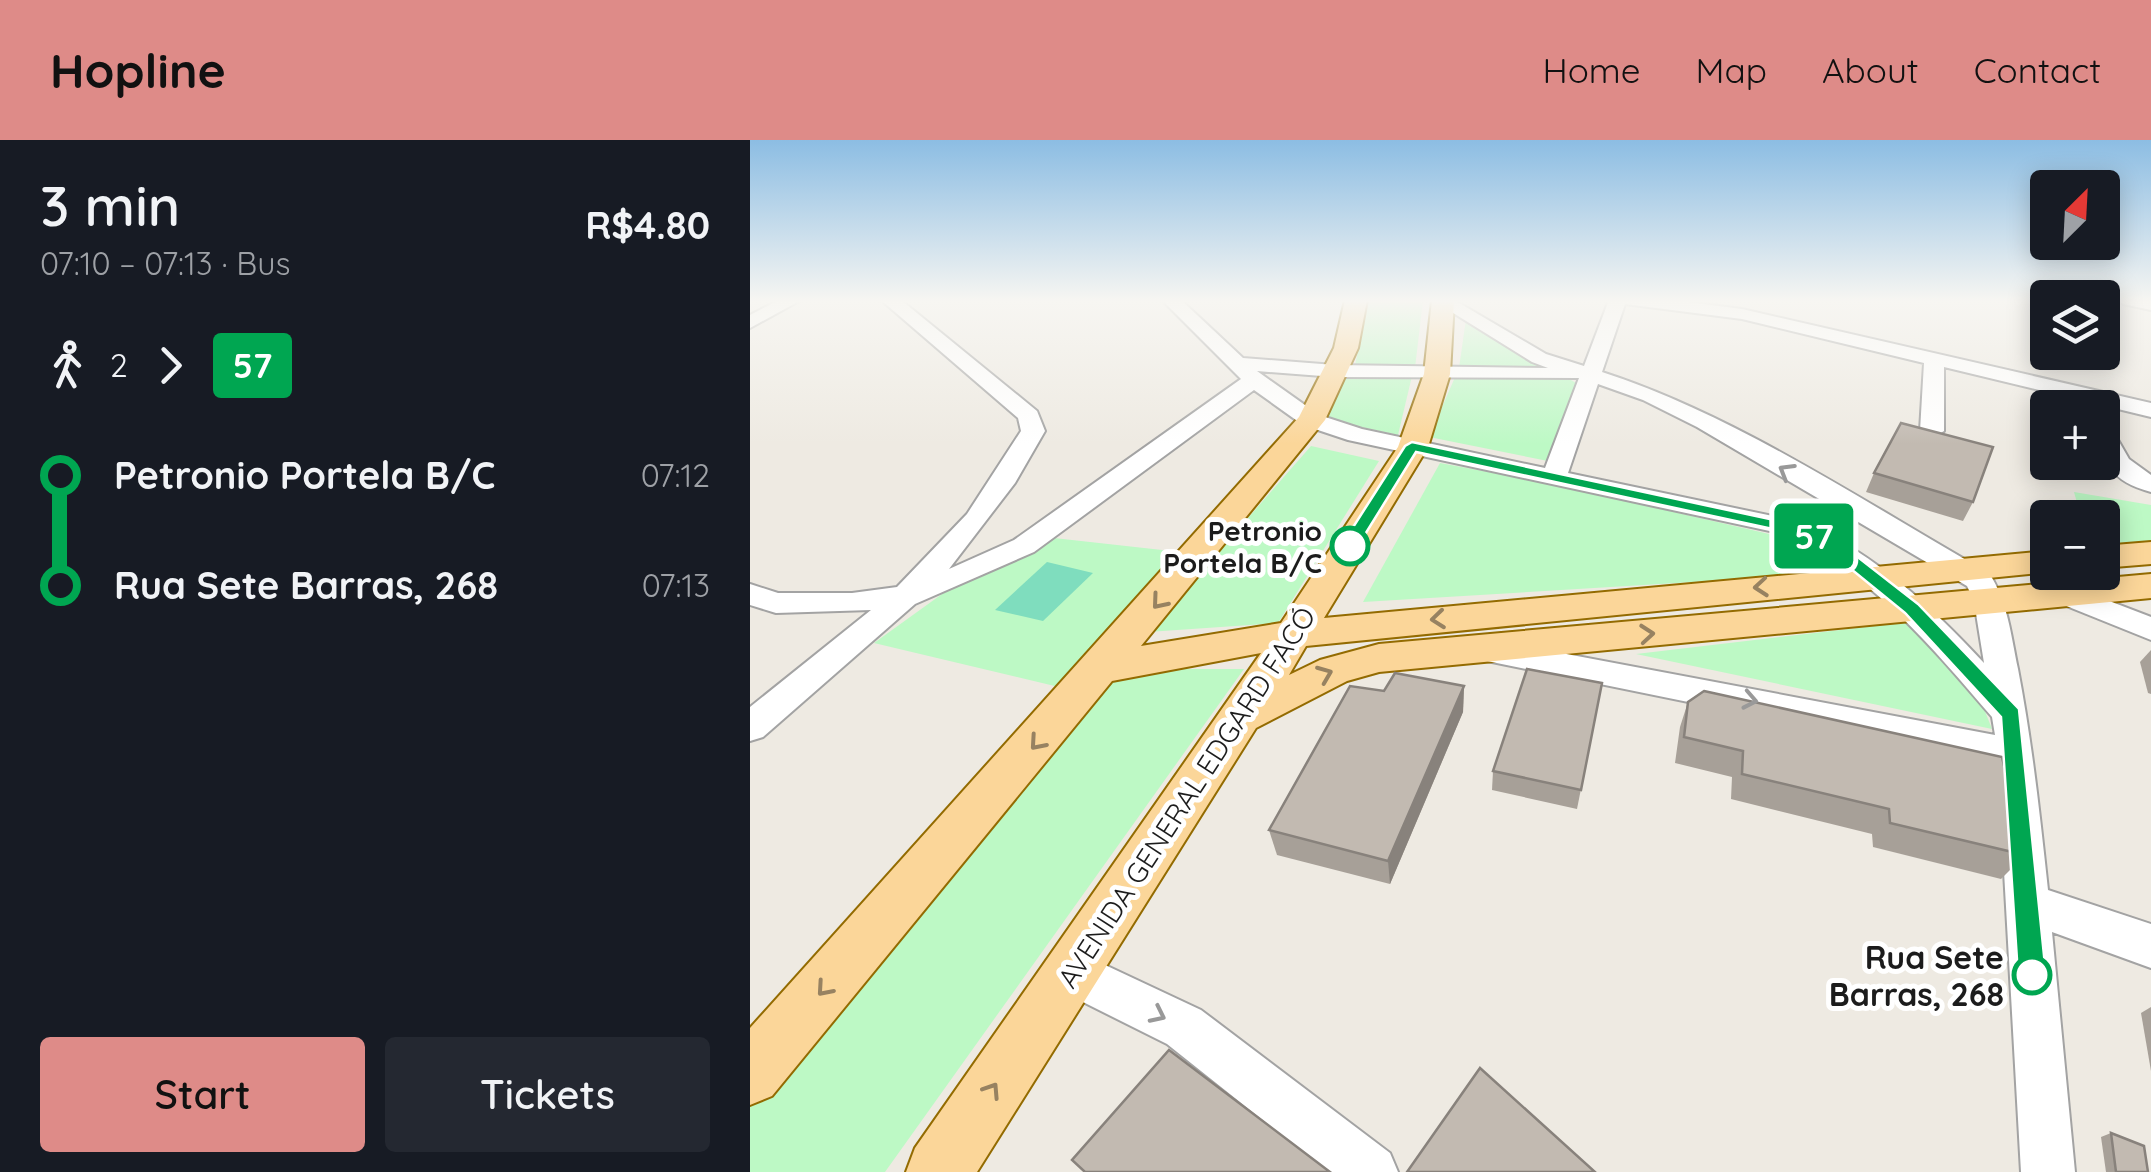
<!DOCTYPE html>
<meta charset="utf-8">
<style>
:root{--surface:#171b24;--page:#242831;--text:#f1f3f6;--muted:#9ea1a6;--accent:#de8b88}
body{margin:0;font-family:Quicksand,sans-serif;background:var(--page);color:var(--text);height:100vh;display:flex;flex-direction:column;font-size:38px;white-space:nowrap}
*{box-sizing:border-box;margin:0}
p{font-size:32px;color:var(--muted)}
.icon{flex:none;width:55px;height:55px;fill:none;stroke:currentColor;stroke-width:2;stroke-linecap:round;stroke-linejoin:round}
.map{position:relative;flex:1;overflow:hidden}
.sheet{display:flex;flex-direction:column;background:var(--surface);width:750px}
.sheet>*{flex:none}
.badge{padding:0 20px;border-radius:8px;font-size:35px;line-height:65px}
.needle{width:65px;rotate:24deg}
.buttons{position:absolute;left:1280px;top:30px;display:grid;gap:20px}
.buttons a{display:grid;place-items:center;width:90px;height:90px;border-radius:10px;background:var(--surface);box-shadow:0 5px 25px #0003;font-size:50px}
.map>.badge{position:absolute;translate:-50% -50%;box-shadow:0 0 0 5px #fff}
.legs{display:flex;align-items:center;gap:15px;height:110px;padding:0 40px;font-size:32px}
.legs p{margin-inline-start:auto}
.overview{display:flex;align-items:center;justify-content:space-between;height:170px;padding:0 40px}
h1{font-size:55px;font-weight:600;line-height:75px}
.primary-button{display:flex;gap:20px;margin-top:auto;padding:20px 40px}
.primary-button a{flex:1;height:115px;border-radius:10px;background:var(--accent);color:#111;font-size:40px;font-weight:600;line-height:115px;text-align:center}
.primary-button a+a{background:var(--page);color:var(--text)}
ul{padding:0 40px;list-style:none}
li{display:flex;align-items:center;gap:35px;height:110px;font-size:38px}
li i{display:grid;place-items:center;width:15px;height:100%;margin:0 12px;background:currentColor}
li i::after{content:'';width:25px;height:25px;margin:-12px;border:8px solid;border-radius:50%;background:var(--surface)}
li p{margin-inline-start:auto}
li:first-child i{background:linear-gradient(#0000 50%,currentColor 0)}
li:last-child i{background:linear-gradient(currentColor 50%,#0000 0)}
header{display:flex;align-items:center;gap:60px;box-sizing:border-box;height:140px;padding:0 50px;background:var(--accent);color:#111}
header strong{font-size:48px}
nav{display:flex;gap:55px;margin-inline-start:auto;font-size:35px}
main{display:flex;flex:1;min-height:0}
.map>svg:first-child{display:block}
.park{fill:#bdf9c5}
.pitch{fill:#7fddbe}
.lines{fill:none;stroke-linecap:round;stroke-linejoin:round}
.minor-casing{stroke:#a3a3a3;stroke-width:4}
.major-casing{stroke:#936b01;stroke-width:4}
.minor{fill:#fff;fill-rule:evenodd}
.major{fill:#fbd699;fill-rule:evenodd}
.wall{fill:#a7a098}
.shaded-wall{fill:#88827c}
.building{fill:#c2bab1;stroke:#88827c;stroke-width:2.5}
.oneway{stroke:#999}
.oneway2{stroke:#978261}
.line-1{fill:#00a651;stroke:#fff;stroke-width:2.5}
.stop-1-dot{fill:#fff;stroke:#00a651;stroke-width:5}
.labels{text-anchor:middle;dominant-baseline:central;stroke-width:10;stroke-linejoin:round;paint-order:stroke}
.stop-label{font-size:28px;font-weight:bold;fill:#1c1c1c;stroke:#fff;text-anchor:end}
.street-label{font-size:28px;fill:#1c1c1c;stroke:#fff}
.near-stop-label{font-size:32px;font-weight:bold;fill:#1c1c1c;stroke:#fff;text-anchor:end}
</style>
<header>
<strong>Hopline</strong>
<nav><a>Home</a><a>Map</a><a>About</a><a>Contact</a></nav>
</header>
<main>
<section class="sheet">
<div class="overview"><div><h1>3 min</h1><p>07:10 – 07:13 · Bus</p></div><b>R$4.80</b></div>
<div class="legs"><svg class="icon" aria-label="walk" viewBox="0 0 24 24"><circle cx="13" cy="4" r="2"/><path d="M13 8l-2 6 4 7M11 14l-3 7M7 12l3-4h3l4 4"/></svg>2<svg class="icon" aria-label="forward" viewBox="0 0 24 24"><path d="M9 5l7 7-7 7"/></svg><b class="badge" style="background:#00a651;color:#fff">57</b></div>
<ul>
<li><i style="color:#00a651"></i><b>Petronio Portela B/C</b><p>07:12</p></li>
<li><i style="color:#00a651"></i><b>Rua Sete Barras, 268</b><p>07:13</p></li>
</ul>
<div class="primary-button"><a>Start</a><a>Tickets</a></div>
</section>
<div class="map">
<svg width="1401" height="1032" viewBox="0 0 1401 1032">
<rect width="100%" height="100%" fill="#eeeae2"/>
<g class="park">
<polygon points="619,160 673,160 665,228 605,225"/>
<polygon points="716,179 833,247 798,321 679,297 709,228"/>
<polygon points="597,233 662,236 648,295 574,279"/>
<polygon points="561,306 629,321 528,483 398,492"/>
<polygon points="690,323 803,344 1062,404 1093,433 613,462"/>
<polygon points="1324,352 1401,365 1401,409 1353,414 1352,378 1331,377"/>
<polygon points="304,398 430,412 313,548 124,503 199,449"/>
<polygon points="1158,482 1225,546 1242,589 886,514"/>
<polygon points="367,529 494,529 135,1032 0,1032 0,966"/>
</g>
<polygon class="pitch" points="297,422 343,433 293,481 245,470"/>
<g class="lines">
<defs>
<g id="minor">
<polygon points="29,160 51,160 0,188 0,175"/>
<path d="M131,160H151L287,271L295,291L265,343L199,429L264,400L491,239L412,160H431L493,218L585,225L798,228L782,222L684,161L704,160L796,214L834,226L859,160H922L992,169L1401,263V277L1194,227V291L1182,298L1170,291L1174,223L992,179L875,164L852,232C988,276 1115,363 1239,433C1258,462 1261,496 1268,529C1282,602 1290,675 1298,750L1401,784V828L1302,792L1325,1032H1271L1248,625L737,521L726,518L721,510L726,502L737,499L1245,595L1242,577C1181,506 1123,436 1038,395L598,300L553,285L504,250L284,412L165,464L13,597L0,601V567L121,470L26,473L0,465V444L28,453H102L147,447L217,374L271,291L268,278ZM507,231L585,237L829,238L795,328L612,289L569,275ZM848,244L893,260L947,287L1217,446L1224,461L1234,523C1181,466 1127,416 1056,383L818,333Z"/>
<polygon points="1370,160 1401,160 1401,170 1373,164"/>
<path d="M1352,284L1360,286L1379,319L1401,335V352C1360,341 1352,323 1352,284Z"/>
<polygon points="1315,444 1401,477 1401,500 1304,461 1300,454 1304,447"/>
<polygon points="321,809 451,870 640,1013 648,1032 578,1032 417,904 305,848 298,832 305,816"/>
</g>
<g id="major">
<polygon points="595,160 617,160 608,208 575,280 391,506 531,483 648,307 674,234 682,160 704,160 700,234 678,307 574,478 1298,411 1300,432 556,506 539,535 570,520 629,504 1401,434 1401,458 629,532 597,541 506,588 227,1032 156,1032 165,1008 511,513 362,541 22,956 0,965 0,888 549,277 584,208"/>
<polygon points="1401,402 1401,424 1352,428 1352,406"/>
</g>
</defs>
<use href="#minor" class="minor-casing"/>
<use href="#major" class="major-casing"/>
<use href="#minor" class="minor"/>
<use href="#major" class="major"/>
</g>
<g class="wall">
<polygon points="1124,333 1223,362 1213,381 1116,352"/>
<polygon points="1401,510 1401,554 1398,553 1390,522"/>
<polygon points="852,543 827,669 742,650 743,631"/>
<polygon points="714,546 713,572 640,744 527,715 519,690 634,551"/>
<polygon points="938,562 1275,715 1251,739 1123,707 1122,694 981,659 982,637 925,623 930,587"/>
<polygon points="1401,867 1401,931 1391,873"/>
<polygon points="1361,993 1398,1032 1356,1032 1351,997"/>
</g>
<polygon class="shaded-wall" points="714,546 713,572 640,744 638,721"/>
<g class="building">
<polygon points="1151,283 1243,307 1223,362 1124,333"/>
<polygon points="777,529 852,543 831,650 743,631"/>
<polygon points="645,533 714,546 638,721 519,690 600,546 634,551"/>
<polygon points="954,551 1252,617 1275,715 1140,683 1139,669 992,634 993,611 934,597 938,562"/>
<polygon points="419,910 580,1032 335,1032 322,1020"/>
<polygon points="730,928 845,1032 657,1032"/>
<polygon points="1361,993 1394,1006 1398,1032 1366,1032"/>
</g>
<defs><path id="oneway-chevron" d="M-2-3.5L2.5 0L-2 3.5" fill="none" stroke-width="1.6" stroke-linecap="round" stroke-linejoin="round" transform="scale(2.5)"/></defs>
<g class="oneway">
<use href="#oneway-chevron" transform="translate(1036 331) rotate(-149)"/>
<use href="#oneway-chevron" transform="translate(1000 560) rotate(11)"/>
<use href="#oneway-chevron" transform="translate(408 875) rotate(26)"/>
</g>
<g class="oneway2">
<use href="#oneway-chevron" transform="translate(1011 447) rotate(175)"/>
<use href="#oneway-chevron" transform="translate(409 462) rotate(130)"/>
<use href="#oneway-chevron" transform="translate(688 479) rotate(174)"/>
<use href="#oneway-chevron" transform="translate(897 494) rotate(-5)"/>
<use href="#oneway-chevron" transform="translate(575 534) rotate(-22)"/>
<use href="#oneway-chevron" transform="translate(287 603) rotate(131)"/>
<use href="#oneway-chevron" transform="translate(74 849) rotate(131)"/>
<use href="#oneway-chevron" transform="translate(242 950) rotate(-57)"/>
</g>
<linearGradient id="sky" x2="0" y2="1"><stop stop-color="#8cbde3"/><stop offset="0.53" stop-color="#f7f6f2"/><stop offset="1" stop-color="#f7f6f2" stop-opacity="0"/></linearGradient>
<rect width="1401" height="304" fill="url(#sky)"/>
<polygon class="line-1" points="662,302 1052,386 1091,404 1168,464 1269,569 1296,835 1292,844 1282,848 1272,844 1268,835 1251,577 1155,473 1079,411 1041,393 666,312 606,409 594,409 591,406 655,306"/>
<g class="stop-1-dot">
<circle cx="600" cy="406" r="18"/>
<circle cx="1282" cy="835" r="18"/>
</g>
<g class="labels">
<g class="stop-label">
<text x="572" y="390">Petronio<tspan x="572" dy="32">Portela B/C</tspan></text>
</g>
<g class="street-label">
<text transform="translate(436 657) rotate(-57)">AVENIDA GENERAL EDGARD FACÓ</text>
</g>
<g class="near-stop-label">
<text x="1254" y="817">Rua Sete<tspan x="1254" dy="37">Barras, 268</tspan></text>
</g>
</g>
</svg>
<div class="buttons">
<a><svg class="needle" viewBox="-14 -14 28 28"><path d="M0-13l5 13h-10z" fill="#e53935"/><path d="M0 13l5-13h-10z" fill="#9ea1a6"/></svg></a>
<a><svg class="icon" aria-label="layers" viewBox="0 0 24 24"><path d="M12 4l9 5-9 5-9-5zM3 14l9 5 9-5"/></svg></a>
<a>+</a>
<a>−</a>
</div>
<b class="badge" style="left:1064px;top:396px;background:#00a651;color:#fff">57</b>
</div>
</main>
